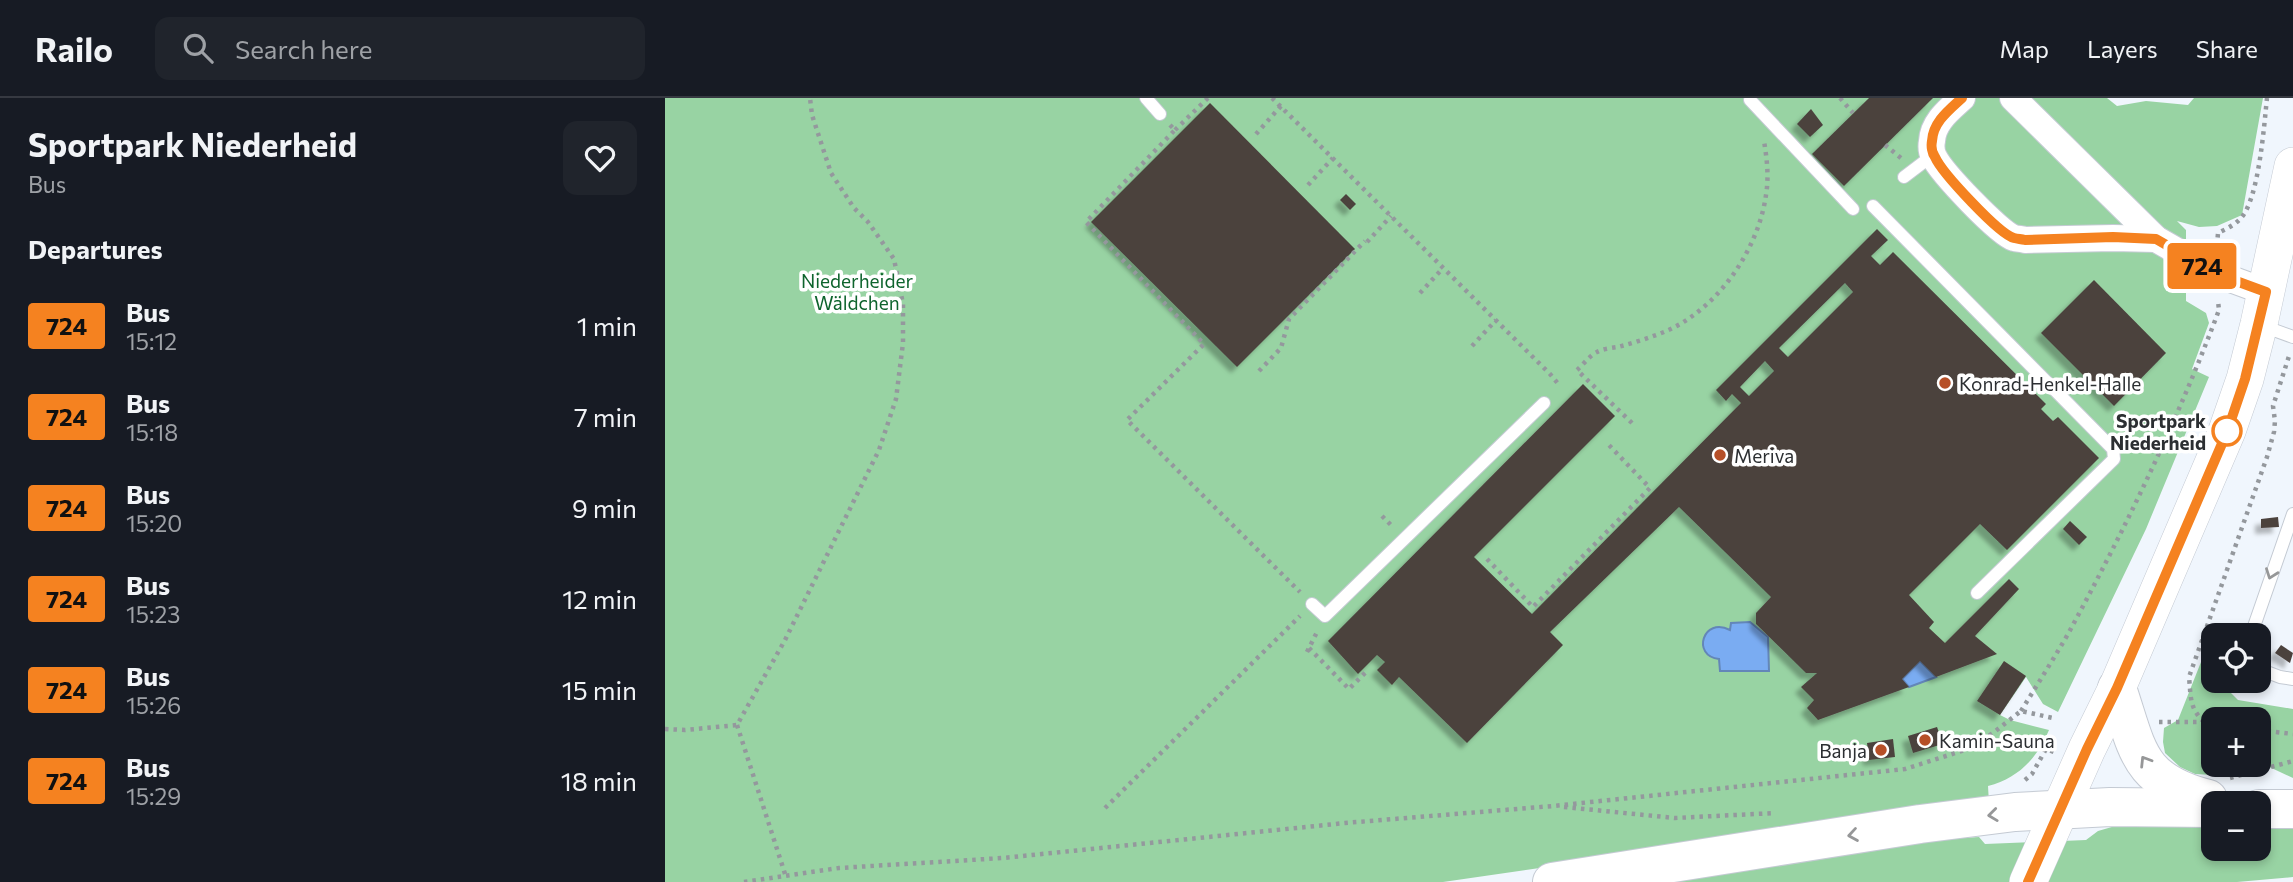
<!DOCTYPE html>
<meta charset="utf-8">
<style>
:root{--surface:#171b24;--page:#20242c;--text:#f1f3f6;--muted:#9ea1a6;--line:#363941}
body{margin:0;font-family:Commissioner,sans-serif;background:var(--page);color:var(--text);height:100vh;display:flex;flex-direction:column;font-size:26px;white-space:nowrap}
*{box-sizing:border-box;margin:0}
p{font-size:23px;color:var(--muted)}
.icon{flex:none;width:38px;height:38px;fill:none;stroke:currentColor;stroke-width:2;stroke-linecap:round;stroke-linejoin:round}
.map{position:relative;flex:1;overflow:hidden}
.sheet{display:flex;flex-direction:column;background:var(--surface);width:665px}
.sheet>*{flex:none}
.badge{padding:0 14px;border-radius:5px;font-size:24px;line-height:46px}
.controls{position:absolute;left:1536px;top:525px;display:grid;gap:14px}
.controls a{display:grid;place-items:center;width:70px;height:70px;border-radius:14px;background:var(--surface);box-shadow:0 4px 10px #0003;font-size:35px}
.map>.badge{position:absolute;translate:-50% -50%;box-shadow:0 0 0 4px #fff}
h2{padding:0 28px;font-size:26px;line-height:63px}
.round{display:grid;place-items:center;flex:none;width:74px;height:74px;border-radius:14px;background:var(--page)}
.headline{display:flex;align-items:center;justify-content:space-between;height:119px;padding:0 28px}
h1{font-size:33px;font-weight:700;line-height:52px}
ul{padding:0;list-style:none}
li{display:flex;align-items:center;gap:21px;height:91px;padding:0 28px}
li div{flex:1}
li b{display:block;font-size:26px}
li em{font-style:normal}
li .badge{min-width:77px;font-weight:700;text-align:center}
header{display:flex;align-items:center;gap:42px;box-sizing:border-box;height:98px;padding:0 35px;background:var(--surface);border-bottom:2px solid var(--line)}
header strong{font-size:33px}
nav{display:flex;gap:38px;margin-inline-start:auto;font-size:24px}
.search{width:490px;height:63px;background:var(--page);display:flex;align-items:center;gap:18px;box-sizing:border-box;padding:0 24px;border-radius:14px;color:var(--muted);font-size:26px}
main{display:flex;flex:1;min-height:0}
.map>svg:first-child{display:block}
.green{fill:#98d3a3;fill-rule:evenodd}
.water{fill:#7aacf2;stroke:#6386b8;stroke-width:2}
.building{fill:#4c423e;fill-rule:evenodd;filter:url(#shadow)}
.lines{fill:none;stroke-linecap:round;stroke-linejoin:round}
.service-casing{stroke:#c4cad3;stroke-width:14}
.minor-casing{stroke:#c4cad3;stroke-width:28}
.secondary-casing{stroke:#c4cad3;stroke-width:38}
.trunk-casing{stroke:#c4cad3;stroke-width:40}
.path{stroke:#94989d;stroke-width:4.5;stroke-dasharray:3.5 5;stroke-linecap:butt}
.service{stroke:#fff;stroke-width:12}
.minor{stroke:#fff;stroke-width:26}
.secondary{stroke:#fff;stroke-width:37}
.trunk{stroke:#fff;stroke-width:38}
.oneway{stroke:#969798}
.line-casing{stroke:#fff;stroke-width:16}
.line{stroke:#f58220;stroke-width:10}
.poi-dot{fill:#b64f27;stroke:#fff;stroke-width:2.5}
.stop-dot{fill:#fff;stroke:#f58220;stroke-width:3.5}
.labels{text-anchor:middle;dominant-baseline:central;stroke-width:7;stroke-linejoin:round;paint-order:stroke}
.park-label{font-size:19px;fill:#0e642d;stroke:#fff}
.poi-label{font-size:19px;fill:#2c2f32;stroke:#fff;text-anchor:start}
.stop-label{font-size:19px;font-weight:bold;fill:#2c2f32;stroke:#fff;text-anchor:end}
</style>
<header>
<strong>Railo</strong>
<div class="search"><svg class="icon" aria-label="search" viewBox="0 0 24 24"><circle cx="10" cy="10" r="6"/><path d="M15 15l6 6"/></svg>Search here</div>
<nav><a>Map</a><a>Layers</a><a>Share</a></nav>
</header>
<main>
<section class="sheet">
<div class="headline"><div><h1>Sportpark Niederheid</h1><p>Bus</p></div><a class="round"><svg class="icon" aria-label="heart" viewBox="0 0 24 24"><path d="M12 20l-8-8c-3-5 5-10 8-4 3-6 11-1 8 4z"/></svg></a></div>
<h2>Departures</h2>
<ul>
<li><span class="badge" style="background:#f58220;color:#111">724</span><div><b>Bus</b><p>15:12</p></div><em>1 min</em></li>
<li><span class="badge" style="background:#f58220;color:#111">724</span><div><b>Bus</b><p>15:18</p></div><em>7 min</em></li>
<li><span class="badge" style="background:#f58220;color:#111">724</span><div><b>Bus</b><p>15:20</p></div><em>9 min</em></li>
<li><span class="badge" style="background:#f58220;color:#111">724</span><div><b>Bus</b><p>15:23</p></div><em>12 min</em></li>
<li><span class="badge" style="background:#f58220;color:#111">724</span><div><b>Bus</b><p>15:26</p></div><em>15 min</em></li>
<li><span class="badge" style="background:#f58220;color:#111">724</span><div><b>Bus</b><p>15:29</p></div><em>18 min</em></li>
</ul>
</section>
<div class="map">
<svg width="1628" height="784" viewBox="0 0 1628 784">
<defs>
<filter id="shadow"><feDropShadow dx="-6" dy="6" stdDeviation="2" flood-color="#0004"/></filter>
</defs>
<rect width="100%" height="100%" fill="#f0f6fd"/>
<g class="green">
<path d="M0,0H1442L1452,8L1481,3L1523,7L1529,0H1598L1577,117L1552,128L1534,129L1512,123L1521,132V203L1541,215L1544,225L1527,271L1544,279L1481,431L1393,614L1378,606L1361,579L1335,617L1345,622L1384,632C1372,660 1354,680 1323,688L1324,705L778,784H0Z"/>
<path d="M1536,564L1549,577V583H1554L1573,602L1628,611V680L1598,666L1548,677L1530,676L1515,669L1500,655L1498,644L1499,630L1513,622ZM1549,621H1594V667H1549Z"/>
<polygon points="1464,724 1549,725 1549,751 1594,751 1594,725 1628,725 1628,779 1572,784 977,784 1219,745 1314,739 1320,746 1421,742 1433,733"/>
</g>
<g class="water">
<path d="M1085,524L1103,539L1104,573H1055L1054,561C1026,558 1038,518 1065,532L1066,525Z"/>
<polygon points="1255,563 1271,579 1244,589 1237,581"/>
</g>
<g class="building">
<polygon points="1204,0 1268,0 1179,88 1147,56"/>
<polygon points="545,5 690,151 572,269 426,124"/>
<polygon points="1146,11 1158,27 1145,39 1132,26"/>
<polygon points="681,96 691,106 685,112 675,102"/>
<path d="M1212,131L1223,142L1206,158L1215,167L1228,154L1381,306L1376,311L1388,323L1393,319L1434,360L1342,452L1315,426L1244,497L1269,524L1264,530L1280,545L1344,481L1354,491L1310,538L1332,556L1271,579L1255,563L1237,581L1244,589L1153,622L1142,610L1149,602L1136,589L1152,575H1141L1091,526V515L1106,499L1014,409L885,534L898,547L802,645L734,579L727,587L712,572L720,564L712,557L693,576L663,543L918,286L950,318L809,459L867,516L1076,305L1067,296L1061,303L1051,292ZM1180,185L1188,194L1123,259L1114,250ZM1100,263L1109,273L1084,298L1075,289Z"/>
<polygon points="1429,182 1501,255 1449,308 1376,235"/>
<polygon points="1613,419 1614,429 1596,430 1596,421"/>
<polygon points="1405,423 1422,439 1414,447 1398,431"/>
<polygon points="1616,547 1628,555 1625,565 1610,555"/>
<polygon points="1339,563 1361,578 1335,617 1312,603"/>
<polygon points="1272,629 1278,646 1248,655 1243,638"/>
<polygon points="1228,641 1230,659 1204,662 1202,645"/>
</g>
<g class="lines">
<defs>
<g id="service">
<polyline points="481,0 495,16"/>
<polyline points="1085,2 1188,111"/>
<polyline points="1239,79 1268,57"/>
<polyline points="1208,108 1448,351 1449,361 1312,495"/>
<polyline points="1595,227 1628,239"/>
<polyline points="647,506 660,518 879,305"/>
<polyline points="1586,537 1628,416"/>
<polyline points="1594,571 1615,579 1628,581"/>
</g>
<g id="minor">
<path d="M1297,0C1284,12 1268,24 1267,43C1266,48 1267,55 1269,59C1277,75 1334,135 1349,140C1353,141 1357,141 1360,142L1448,140L1491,141"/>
<polyline points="1348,0 1491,141 1552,176 1601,194"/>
</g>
<polyline id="secondary" points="1363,784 1422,651 1452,590 1562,333 1580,281 1594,226 1628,68"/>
<g id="trunk">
<path d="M1452,590C1473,652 1472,683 1543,701"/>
<polyline points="1594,711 1628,711"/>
<polyline points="887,784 1255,726 1350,714 1445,709 1549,710"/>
</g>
</defs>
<use href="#service" class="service-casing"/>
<use href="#minor" class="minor-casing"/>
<use href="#secondary" class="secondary-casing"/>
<use href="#trunk" class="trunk-casing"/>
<g class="path">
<polyline points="607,0 885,276 895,288"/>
<polyline points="1175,0 1188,15"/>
<polyline points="505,27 510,32 421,124 539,246 462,322 635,494"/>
<polyline points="510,32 543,0"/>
<polyline points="591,36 616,8"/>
<polyline points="1220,47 1236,60"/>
<polyline points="643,87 668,60"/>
<polyline points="702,144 726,118"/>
<path d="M1552,148L1553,135C1561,131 1570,127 1576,120C1594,100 1599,28 1602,0"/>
<polyline points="755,195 778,170"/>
<polyline points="807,248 831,222"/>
<polyline points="594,273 616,250 624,221 700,143"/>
<path d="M967,325L912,272C918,267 925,257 932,254C937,251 946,250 953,249C968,245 984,240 999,234C1052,212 1093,153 1101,97C1104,79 1102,61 1099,43"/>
<polyline points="717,418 727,428"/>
<polyline points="822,461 868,509 985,390 941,344"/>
<polyline points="644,550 684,591 701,574"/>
<polyline points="642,554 653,532"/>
<path d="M1356,613C1372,587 1388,562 1403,536C1460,431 1512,324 1554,212L1553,203"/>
<polyline points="1494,624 1539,624 1549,627"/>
<path d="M1539,624C1524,610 1526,598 1524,579L1602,359L1609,334L1610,323L1608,308L1625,255"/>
<polyline points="72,627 121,779"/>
<polyline points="0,631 20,632 72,627 120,542 214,352 231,301 238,245 238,206 229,161 203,124 189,110 166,75 147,17 145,0"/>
<polyline points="1594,632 1628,636"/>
<polyline points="1565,680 1628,663"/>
<polyline points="1360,682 1367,676 1381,651 1389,654"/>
<polyline points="899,709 1010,720 1110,715"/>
<polyline points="440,710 635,518"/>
<polyline points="79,784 174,770 338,760 680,725 888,708 1240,671 1303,651 1328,635 1356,613 1388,620"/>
</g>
<use href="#service" class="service"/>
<use href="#minor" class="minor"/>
<use href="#secondary" class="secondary"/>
<use href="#trunk" class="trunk"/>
</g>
<defs><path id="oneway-chevron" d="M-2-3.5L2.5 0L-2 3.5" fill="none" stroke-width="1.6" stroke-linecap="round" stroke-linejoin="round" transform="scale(1.75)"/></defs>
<g class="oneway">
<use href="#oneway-chevron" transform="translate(1606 476) rotate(110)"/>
<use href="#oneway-chevron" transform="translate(1480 663) rotate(-122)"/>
<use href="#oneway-chevron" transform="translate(1328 717) rotate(173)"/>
<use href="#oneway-chevron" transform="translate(1188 737) rotate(171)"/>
</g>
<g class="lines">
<defs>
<path id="line" d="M1297,0C1284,12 1268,24 1267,43C1266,48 1267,55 1270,59C1277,75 1334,136 1349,140C1353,141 1356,141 1360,142L1448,139L1491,141L1552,176L1601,194L1580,281L1562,334L1452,590L1422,651L1363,784"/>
</defs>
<use href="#line" class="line-casing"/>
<use href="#line" class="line"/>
</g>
<g class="poi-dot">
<circle cx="1280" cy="285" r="7"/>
<circle cx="1055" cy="357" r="7"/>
<circle cx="1260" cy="642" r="7"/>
<circle cx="1216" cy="652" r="7"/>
</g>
<circle class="stop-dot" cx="1562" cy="333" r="14"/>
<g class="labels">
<g class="park-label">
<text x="192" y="182">Niederheider<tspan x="192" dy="22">Wäldchen</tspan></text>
</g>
<g class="poi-label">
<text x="1294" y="285">Konrad-Henkel-Halle</text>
<text x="1069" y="357">Meriva</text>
<text x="1274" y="642">Kamin-Sauna</text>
<text x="1202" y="652" text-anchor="end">Banja</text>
</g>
<g class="stop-label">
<text x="1541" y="322">Sportpark<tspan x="1541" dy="22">Niederheid</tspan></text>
</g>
</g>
</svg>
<div class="controls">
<a><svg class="icon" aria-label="locate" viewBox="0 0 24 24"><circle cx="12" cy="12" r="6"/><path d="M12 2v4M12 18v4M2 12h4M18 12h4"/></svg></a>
<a>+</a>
<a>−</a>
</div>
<b class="badge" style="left:1537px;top:168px;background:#f58220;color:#111">724</b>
</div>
</main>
